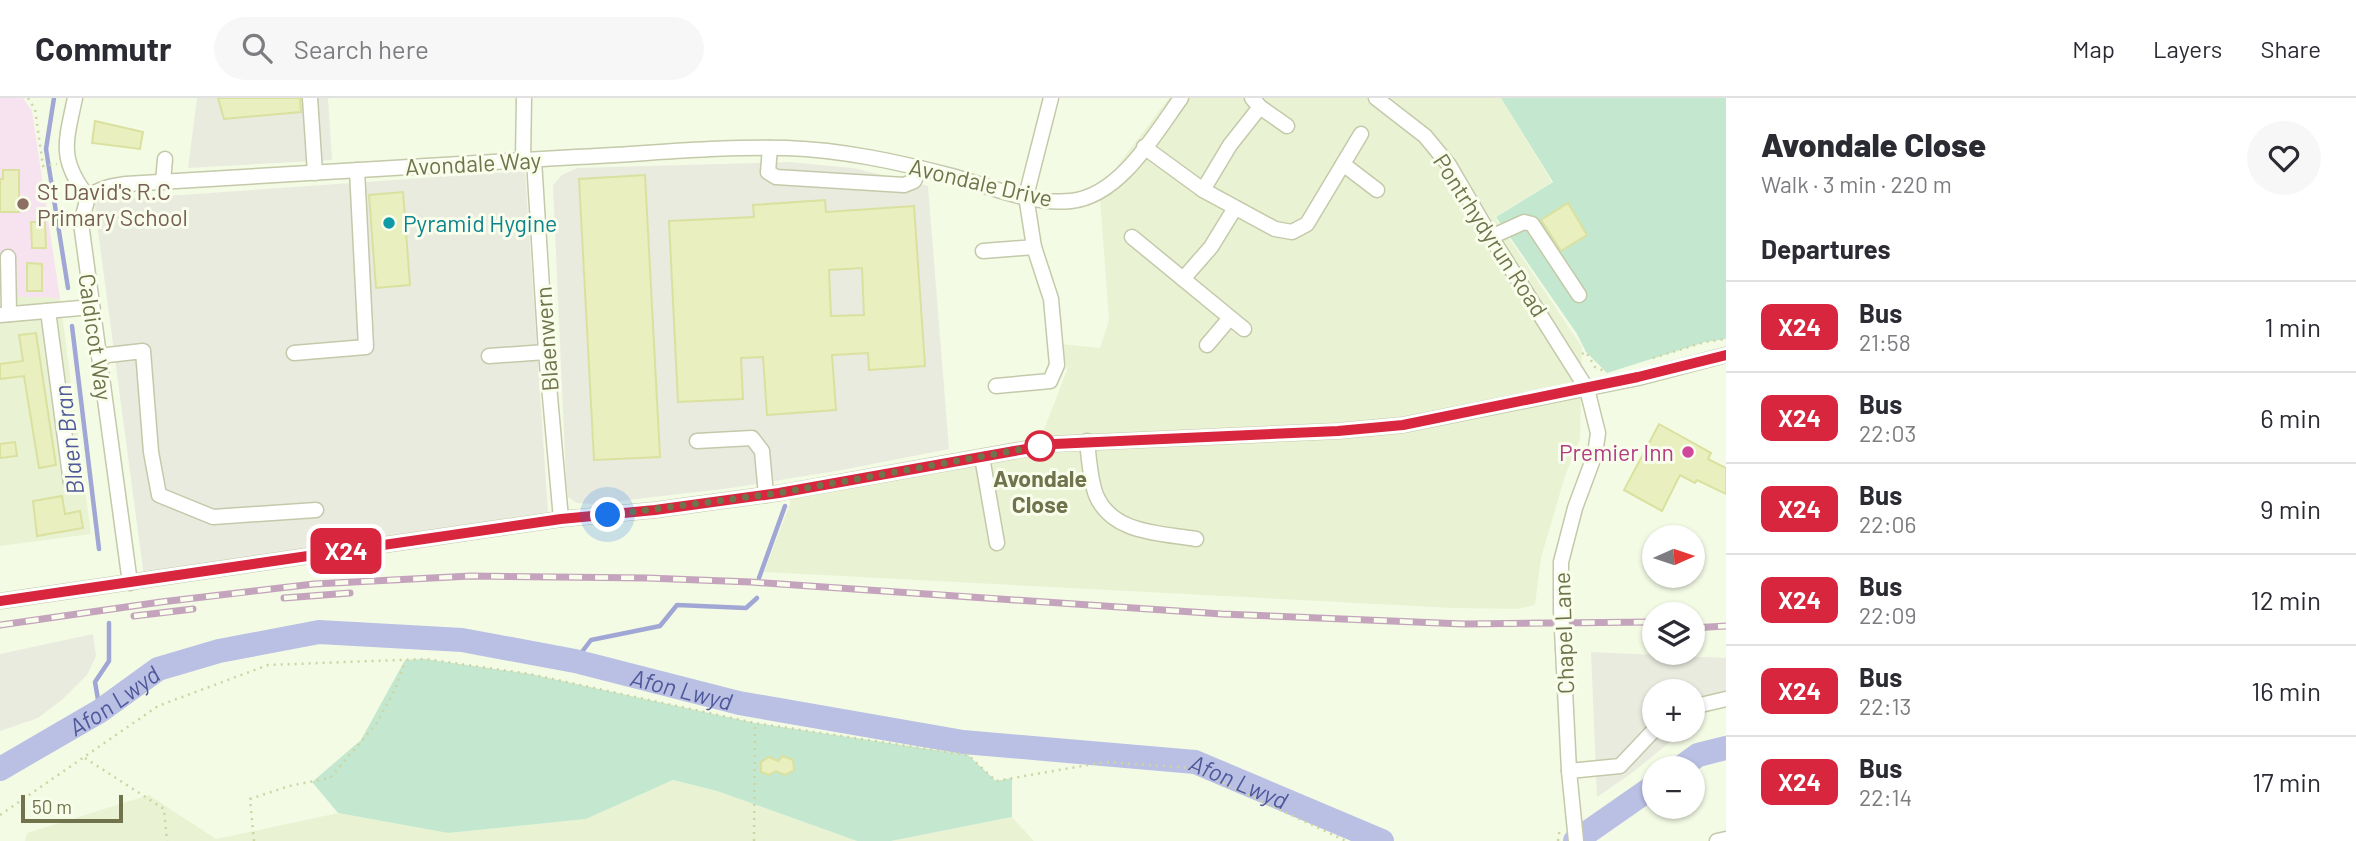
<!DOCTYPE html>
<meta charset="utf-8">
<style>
:root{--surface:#fff;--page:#f7f7f7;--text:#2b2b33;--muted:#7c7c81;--line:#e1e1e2}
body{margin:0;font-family:Barlow,sans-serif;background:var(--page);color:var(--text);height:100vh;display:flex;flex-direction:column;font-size:26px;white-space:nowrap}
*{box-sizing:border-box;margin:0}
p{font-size:23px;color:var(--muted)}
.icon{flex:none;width:38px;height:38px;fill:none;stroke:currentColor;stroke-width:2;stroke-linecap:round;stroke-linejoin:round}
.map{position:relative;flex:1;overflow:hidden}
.side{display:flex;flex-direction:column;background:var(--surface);width:630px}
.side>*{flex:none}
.badge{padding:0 14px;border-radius:10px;font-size:24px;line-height:46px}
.needle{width:46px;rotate:87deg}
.fabs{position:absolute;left:1642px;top:427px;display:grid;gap:14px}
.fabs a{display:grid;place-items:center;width:63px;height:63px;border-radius:50%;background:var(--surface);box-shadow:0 2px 5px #0004;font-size:35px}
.scale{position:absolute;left:21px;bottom:18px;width:102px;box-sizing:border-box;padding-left:7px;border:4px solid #70734b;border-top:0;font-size:19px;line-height:24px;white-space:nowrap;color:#70734b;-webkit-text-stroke:5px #f8feeb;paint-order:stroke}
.you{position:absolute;width:35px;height:35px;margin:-18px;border:5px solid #fff;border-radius:50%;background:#1a73e8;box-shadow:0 0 0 10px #1a73e833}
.map>.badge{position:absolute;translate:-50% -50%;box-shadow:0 0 0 4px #fff}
h2{padding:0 35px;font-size:26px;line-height:63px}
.round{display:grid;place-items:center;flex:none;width:74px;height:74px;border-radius:37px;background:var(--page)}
.head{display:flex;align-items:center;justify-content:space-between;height:119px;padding:0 35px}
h1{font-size:33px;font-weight:800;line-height:52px}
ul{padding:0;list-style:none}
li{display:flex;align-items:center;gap:21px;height:91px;padding:0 35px;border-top:2px solid var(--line)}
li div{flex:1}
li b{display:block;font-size:26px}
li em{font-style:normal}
li .badge{min-width:77px;font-weight:700;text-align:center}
header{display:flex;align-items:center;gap:42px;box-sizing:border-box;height:98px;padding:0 35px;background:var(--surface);border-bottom:2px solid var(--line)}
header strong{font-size:33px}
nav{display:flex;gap:38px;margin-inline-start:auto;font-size:24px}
.search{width:490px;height:63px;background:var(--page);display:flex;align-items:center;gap:18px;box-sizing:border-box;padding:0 24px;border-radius:38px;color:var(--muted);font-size:26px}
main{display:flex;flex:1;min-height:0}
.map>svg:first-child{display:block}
.residential{fill:#eaf2d4}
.industrial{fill:#e9ebdf}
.education{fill:#f7e2f0}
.green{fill:#c4e8cf}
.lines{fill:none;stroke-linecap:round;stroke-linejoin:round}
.stream{stroke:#a1a7d5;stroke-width:4.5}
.river{stroke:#bac0e4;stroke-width:24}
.building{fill:#e9efbe;stroke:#dae19f;stroke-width:2;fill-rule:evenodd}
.minor-casing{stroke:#c4c9a9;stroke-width:17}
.path{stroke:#ced4a1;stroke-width:2.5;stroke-dasharray:2 5;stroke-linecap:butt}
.minor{stroke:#fff;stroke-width:14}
.rail-casing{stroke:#c4a4bc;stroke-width:7}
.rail{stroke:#f8feeb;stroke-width:4.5;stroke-dasharray:13;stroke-linecap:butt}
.minor-bridge-casing{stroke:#c4c9a9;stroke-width:17;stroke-linecap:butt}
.minor-bridge{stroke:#fff;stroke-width:14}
.line-casing{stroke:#fff;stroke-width:16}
.line{stroke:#d7263d;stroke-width:10}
.walk{stroke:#70734b;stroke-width:7;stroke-dasharray:0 12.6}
.education-dot{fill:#8d6e63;stroke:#f8feeb;stroke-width:2.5}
.culture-dot{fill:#0f9aa8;stroke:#f8feeb;stroke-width:2.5}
.stop-dot{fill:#fff;stroke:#d7263d;stroke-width:3.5}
.hotel-dot{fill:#d1479c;stroke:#f8feeb;stroke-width:2.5}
.labels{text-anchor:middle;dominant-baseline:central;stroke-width:6;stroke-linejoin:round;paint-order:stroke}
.street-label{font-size:23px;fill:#70734b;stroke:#f8feeb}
.education-label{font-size:23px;fill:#785e54;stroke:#f8feeb;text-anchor:start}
.culture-label{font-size:23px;fill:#0d838f;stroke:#f8feeb;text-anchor:start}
.hotel-label{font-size:23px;fill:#b23c85;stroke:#f8feeb;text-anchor:end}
.stop-label{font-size:23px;font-weight:bold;fill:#70734b;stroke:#f8feeb}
.water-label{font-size:24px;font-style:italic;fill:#4f589a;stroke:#f8feeb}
</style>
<header>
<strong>Commutr</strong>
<div class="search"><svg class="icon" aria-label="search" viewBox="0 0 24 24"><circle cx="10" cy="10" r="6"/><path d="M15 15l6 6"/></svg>Search here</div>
<nav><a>Map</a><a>Layers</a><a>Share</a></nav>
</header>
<main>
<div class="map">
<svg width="1726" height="743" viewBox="0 0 1726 743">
<rect width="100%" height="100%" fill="#f4fbe5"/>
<g class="residential">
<polygon points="1169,0 1501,0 1552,84 1495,119 1582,249 1580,341 1565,378 1541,460 1535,507 1517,511 1453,510 764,474 790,406 789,386 992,350 1041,339 1067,272 1062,246 1100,250 1109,222 1099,87 1115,71"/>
<polygon points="0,199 48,199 60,201 91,436 0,448"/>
<polygon points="673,682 717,693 857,743 25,743 27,735 149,697 216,741 338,715 448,735 586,721"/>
<polygon points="1012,719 1034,743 891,743"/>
</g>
<g class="industrial">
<polygon points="197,0 328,0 332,62 188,70"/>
<polygon points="789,64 853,70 928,88 949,351 842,372 731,390 594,406 577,405 568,399 566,381 553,87 562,77 577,70"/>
<polygon points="525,73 548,414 144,479 94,103"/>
<polygon points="93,536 96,558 87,577 64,600 38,620 0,633 0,556"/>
<polygon points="1591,554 1726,560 1726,609 1709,612 1692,626 1692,593 1654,593 1654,632 1685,632 1633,674 1597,699"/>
</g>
<polygon class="education" points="0,0 23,0 32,13 60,201 48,199 0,199"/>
<g class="green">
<polygon points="1501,0 1726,0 1726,241 1705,244 1607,275 1586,254 1577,236 1496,119 1553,84"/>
<polygon points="425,561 530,576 755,625 968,657 996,683 1012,680 1012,719 891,743 857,743 717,693 673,682 586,721 448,735 338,715 312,684 361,642 405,562"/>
</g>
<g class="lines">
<g class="stream">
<polyline points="54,0 46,51 68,190"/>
<polyline points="72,228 99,451"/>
<polyline points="759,480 785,408"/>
<polyline points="575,563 591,542 660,528 677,507 746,510 757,500"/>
<polyline points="100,613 95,584 109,563 109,525"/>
</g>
<g class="river">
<polyline points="1680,670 1698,657 1726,650"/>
<path id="s1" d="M0,671L100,613L158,571L219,553L319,534L462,542L575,563L739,605L963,644L1195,664L1382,743"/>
<polyline points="1575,743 1654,688"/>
</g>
</g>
<g class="building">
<polygon points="218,0 300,0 301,14 224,21"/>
<polygon points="95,23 143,34 140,51 92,45"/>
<polygon points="3,72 19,72 19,114 0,114 0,81 3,81"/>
<polygon points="645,77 660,359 594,362 579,81"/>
<polygon points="403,94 410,187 376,190 369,97"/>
<path d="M825,102L826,114L914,108L925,268L869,272L868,255L832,257L836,312L767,317L763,259L741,260L743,301L678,304L669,123L754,119L753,107ZM862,170L864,217L831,218L829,172Z"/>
<polygon points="1568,105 1587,137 1561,153 1541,122"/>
<polygon points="31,124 45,124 46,150 32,150"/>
<polygon points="27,165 42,166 42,193 27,193"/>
<polygon points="36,235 56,367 39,370 24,278 0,281 0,266 23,263 19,237"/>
<polygon points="1659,326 1711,355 1708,361 1726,370 1726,396 1697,382 1695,385 1680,377 1662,413 1624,392"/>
<polygon points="15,344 17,358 0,360 0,346"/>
<polygon points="62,398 65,416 80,413 83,430 37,438 33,403"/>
<polygon points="783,658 793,662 794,672 785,677 776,673 769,677 761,674 761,664 769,659 778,663"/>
</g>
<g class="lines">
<defs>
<g id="minor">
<path d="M75,0C66,43 58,61 88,99L81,125L130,485"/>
<polyline points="310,0 315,75"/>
<polyline points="1252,0 1260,9 1287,28"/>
<polyline points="1376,0 1425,38 1449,67 1491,139 1587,291 1598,335 1595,356 1575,410 1561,464 1561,512"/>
<polyline points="1144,49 1203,92 1275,131 1292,134 1307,126 1361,36"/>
<polyline points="770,50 768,74 776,79 904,87 914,83 920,70"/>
<polyline points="523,62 524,0"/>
<polyline points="534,62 546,254 561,421"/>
<polyline points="1343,66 1377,92"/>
<polyline points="163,84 165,61"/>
<polyline points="1203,92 1230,47 1260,9"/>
<path d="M88,99C100,90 112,88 126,86C276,78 426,67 576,59C646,56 717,48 787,50C843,52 898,64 952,78C989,88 1031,107 1071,103C1120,98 1155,36 1181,0"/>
<polyline points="1132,139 1244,231"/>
<polyline points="1491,139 1524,124 1532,126 1579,197"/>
<polyline points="983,153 1034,149 1026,98 1051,0"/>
<polyline points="8,159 9,216"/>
<polyline points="1183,181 1211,149 1235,110"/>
<polyline points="48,213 71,385"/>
<polyline points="0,217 92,209"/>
<polyline points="1207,247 1230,220"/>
<polyline points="294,255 366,249 357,72"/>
<polyline points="99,258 143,253 151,354 159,397 213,419 316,412"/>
<polyline points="489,258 546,254"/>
<polyline points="996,288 1050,283 1057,267 1051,201 1034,149"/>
<polyline points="697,343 752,340 762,353 766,397"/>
<path d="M1087,343C1089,361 1090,381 1096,397C1112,436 1161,435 1196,441"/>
<polyline points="982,359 997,445"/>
<polyline points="0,503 561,421 655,412 779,395 1053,346 1338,333 1403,327 1638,280 1726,257"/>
<polyline points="1563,551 1569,673 1576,743"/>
<polyline points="1692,609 1726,601"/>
<polyline points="1569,673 1620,668 1654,632"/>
<polyline points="1717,743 1726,741"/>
</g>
</defs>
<use href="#minor" class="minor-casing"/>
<g class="path">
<polyline points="28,0 35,11 43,68 57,66"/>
<polyline points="1582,256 1586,254 1595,269 1604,273"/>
<polyline points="1653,260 1705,244 1726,241"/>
<polyline points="85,660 164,711 167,743"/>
<polyline points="0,717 158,608 268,567 425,561 530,576 755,625 968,657 996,683 1105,664 1192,670 1346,743"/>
<polyline points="254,743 250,701 289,688 330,680 376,626 395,592 405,563"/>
<polyline points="754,743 755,625"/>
<polyline points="1558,743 1560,729"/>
</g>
<use href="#minor" class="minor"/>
<defs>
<g id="rail">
<polyline points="284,500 350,495"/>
<polyline points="134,518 193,511"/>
<polyline points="0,527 161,504 314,486 471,478 647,480 751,484 1222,516 1464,526 1654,524"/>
<polyline points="1692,530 1726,528"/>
</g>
</defs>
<use href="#rail" class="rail-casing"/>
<use href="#rail" class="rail"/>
<defs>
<polyline id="minor-bridge" points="1561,512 1563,551"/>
</defs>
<use href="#minor-bridge" class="minor-bridge-casing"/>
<use href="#minor-bridge" class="minor-bridge"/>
</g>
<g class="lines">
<defs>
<polyline id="line" points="0,503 561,421 655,412 779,395 1054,346 1338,333 1403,327 1638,279 1726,257"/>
</defs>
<use href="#line" class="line-casing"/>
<use href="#line" class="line"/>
<polyline class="walk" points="608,417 779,395 1040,348"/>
</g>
<circle class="education-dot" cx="23" cy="106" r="7"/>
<circle class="culture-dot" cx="389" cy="125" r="7"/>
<circle class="stop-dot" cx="1040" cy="348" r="14"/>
<circle class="hotel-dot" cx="1688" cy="354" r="7"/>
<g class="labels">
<g class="street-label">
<text transform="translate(473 65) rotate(-3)">Avondale Way</text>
<text transform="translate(981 84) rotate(13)">Avondale Drive</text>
<text transform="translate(1491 137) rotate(57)">Pontrhydyrun Road</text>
<text transform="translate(96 239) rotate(82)">Caldicot Way</text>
<text transform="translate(546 241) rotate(-94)">Blaenwern</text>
<text transform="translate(1563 535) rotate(-92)">Chapel Lane</text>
</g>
<g class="education-label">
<text x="37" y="93">St David's R.C<tspan x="37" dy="26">Primary School</tspan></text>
</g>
<g class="culture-label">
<text x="403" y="125">Pyramid Hygine</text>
</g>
<g class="hotel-label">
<text x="1674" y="354">Premier Inn</text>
</g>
<g class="stop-label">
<text x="1040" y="380">Avondale<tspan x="1040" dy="26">Close</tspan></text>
</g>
<g class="water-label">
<text transform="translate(68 342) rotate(-97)">Blaen Bran</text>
<text stroke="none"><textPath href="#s1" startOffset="721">Afon Lwyd</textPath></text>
<text stroke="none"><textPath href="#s1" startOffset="133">Afon Lwyd</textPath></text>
<text stroke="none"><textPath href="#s1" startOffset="1288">Afon Lwyd</textPath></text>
</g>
</g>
</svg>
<div class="fabs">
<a><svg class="needle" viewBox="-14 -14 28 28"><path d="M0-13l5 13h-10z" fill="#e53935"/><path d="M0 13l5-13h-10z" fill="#7c7c81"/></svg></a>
<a><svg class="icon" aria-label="layers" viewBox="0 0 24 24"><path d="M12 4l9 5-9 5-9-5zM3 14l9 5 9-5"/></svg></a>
<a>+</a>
<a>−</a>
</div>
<div class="scale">50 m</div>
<div class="you" style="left:608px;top:417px"></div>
<b class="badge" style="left:346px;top:453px;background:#d7263d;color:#fff">X24</b>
</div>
<section class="side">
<div class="head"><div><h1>Avondale Close</h1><p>Walk · 3 min · 220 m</p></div><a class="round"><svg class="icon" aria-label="heart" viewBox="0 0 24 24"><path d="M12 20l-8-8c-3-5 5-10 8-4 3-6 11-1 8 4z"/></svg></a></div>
<h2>Departures</h2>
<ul>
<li><span class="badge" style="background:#d7263d;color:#fff">X24</span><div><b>Bus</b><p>21:58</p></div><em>1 min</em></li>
<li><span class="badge" style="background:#d7263d;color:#fff">X24</span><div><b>Bus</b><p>22:03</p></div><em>6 min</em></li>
<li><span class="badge" style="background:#d7263d;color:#fff">X24</span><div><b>Bus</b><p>22:06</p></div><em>9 min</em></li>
<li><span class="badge" style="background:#d7263d;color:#fff">X24</span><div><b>Bus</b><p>22:09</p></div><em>12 min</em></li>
<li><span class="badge" style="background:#d7263d;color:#fff">X24</span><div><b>Bus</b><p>22:13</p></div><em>16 min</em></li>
<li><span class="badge" style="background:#d7263d;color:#fff">X24</span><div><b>Bus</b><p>22:14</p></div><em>17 min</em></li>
</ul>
</section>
</main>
